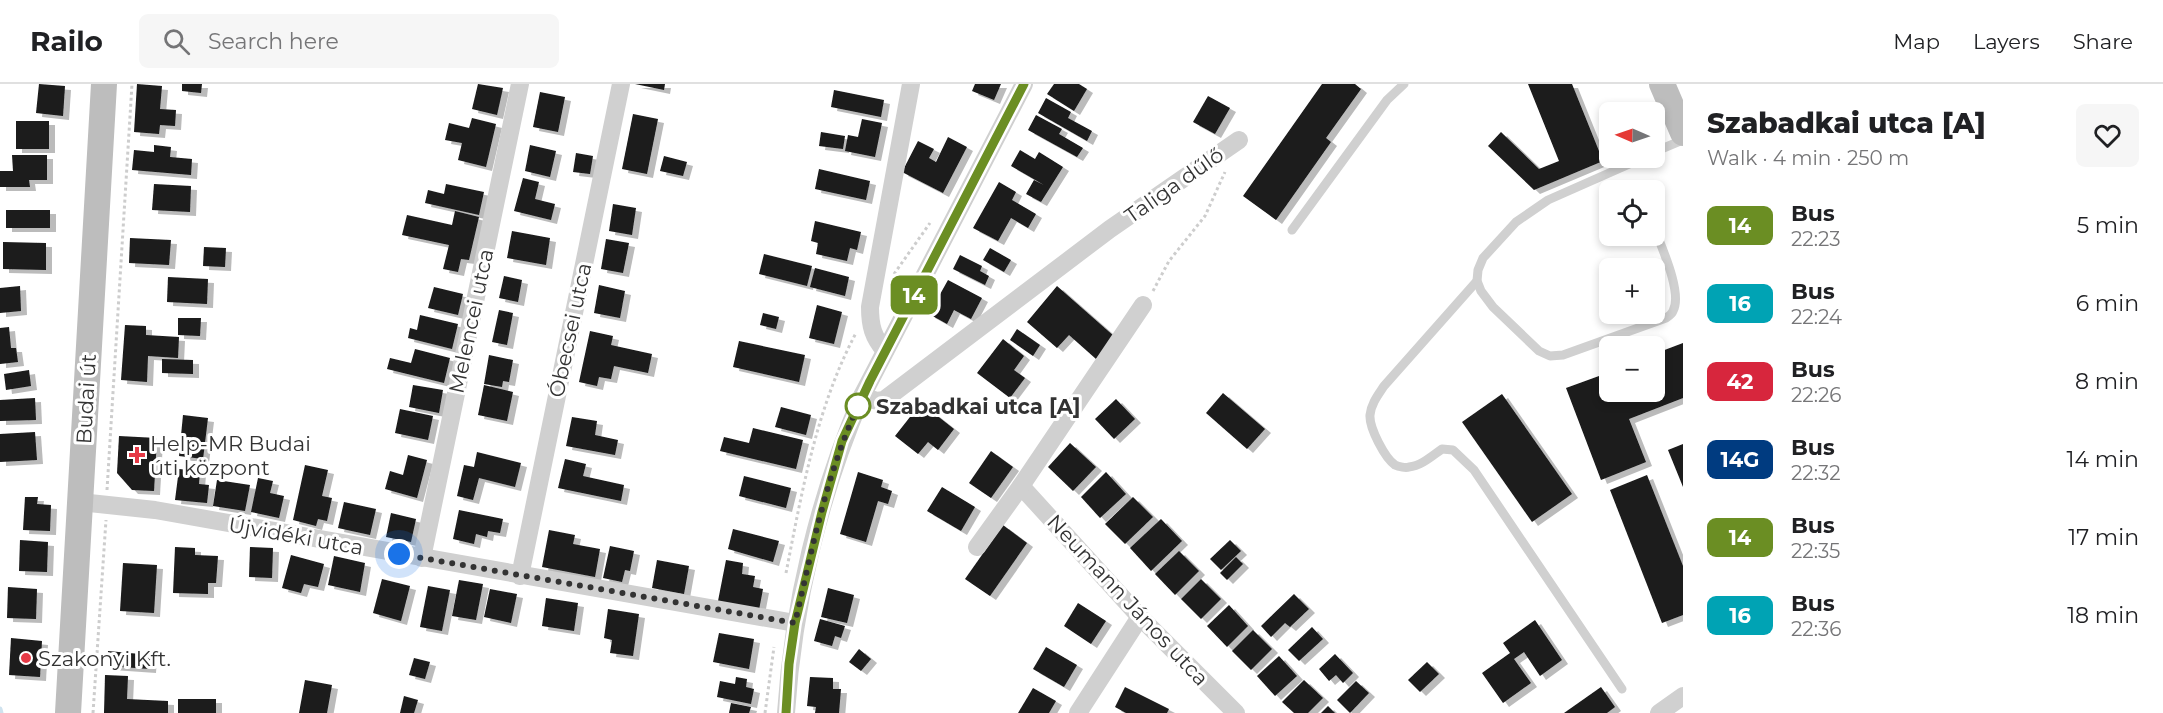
<!DOCTYPE html>
<meta charset="utf-8">
<style>
:root{--surface:#fff;--page:#f6f6f6;--text:#202124;--muted:#757577;--line:#e0e0e0}
body{margin:0;font-family:Montserrat,sans-serif;background:var(--page);color:var(--text);height:100vh;display:flex;flex-direction:column;font-size:22px;white-space:nowrap}
*{box-sizing:border-box;margin:0}
p{font-size:20px;color:var(--muted)}
.icon{flex:none;width:33px;height:33px;fill:none;stroke:currentColor;stroke-width:2;stroke-linecap:round;stroke-linejoin:round}
.map{position:relative;flex:1;overflow:hidden}
.sheet{display:flex;flex-direction:column;background:var(--surface);width:480px}
.sheet>*{flex:none}
.badge{padding:0 12px;border-radius:9px;font-size:21px;line-height:39px}
.needle{width:39px;rotate:272deg}
.fabs{position:absolute;left:1599px;top:18px;display:grid;gap:12px}
.fabs a{display:grid;place-items:center;width:66px;height:66px;border-radius:9px;background:var(--surface);box-shadow:0 3px 9px #0003;font-size:30px}
.you{position:absolute;width:30px;height:30px;margin:-15px;border:4px solid #fff;border-radius:50%;background:#1a73e8;box-shadow:0 0 0 9px #1a73e833}
.map>.badge{position:absolute;translate:-50% -50%;box-shadow:0 0 0 3px #fff}
.round{display:grid;place-items:center;flex:none;width:63px;height:63px;border-radius:9px;background:var(--page)}
.headline{display:flex;align-items:center;justify-content:space-between;height:102px;padding:0 24px}
h1{font-size:28px;font-weight:800;line-height:45px}
ul{padding:0;list-style:none}
li{display:flex;align-items:center;gap:18px;height:78px;padding:0 24px}
li div{flex:1}
li b{display:block;font-size:22px}
li em{font-style:normal}
li .badge{min-width:66px;font-weight:700;text-align:center}
header{display:flex;align-items:center;gap:36px;box-sizing:border-box;height:84px;padding:0 30px;background:var(--surface);border-bottom:2px solid var(--line)}
header strong{font-size:28px}
nav{display:flex;gap:33px;margin-inline-start:auto;font-size:21px}
.search{width:420px;height:54px;background:var(--page);display:flex;align-items:center;gap:15px;box-sizing:border-box;padding:0 21px;border-radius:9px;color:var(--muted);font-size:22px}
main{display:flex;flex:1;min-height:0}
.map>svg:first-child{display:block}
.lines{fill:none;stroke-linecap:round;stroke-linejoin:round}
.stream{stroke:#cfe2ee;stroke-width:5}
.building{fill:#1a1a1a;filter:url(#shadow)}
.path{stroke:#cdcdcd;stroke-width:3;stroke-dasharray:3 3;stroke-linecap:butt}
.lane{stroke:#d0d0d0;stroke-width:9}
.street{stroke:#d0d0d0;stroke-width:18}
.secondary{stroke:#bdbdbd;stroke-width:26}
.line-casing{stroke:#fff;stroke-width:14}
.line{stroke:#6b8e23;stroke-width:9}
.walk{stroke:#333;stroke-width:6;stroke-dasharray:0 10.8}
.stop-dot{fill:#fff;stroke:#6b8e23;stroke-width:3}
.poi-dot{fill:#e63946;stroke:#fff;stroke-width:2}
.labels{text-anchor:middle;dominant-baseline:central;stroke-width:6;stroke-linejoin:round;paint-order:stroke}
.street-label{font-size:21px;fill:#333;stroke:#fff}
.stop-label{font-size:21px;font-weight:bold;fill:#333;stroke:#fff;text-anchor:start}
.poi-label{font-size:21px;fill:#333;stroke:#fff;text-anchor:start}
</style>
<header>
<strong>Railo</strong>
<div class="search"><svg class="icon" aria-label="search" viewBox="0 0 24 24"><circle cx="10" cy="10" r="6"/><path d="M15 15l6 6"/></svg>Search here</div>
<nav><a>Map</a><a>Layers</a><a>Share</a></nav>
</header>
<main>
<div class="map">
<svg width="1683" height="629" viewBox="0 0 1683 629">
<defs>
<filter id="shadow"><feDropShadow dx="6" dy="4" stdDeviation="0" flood-color="#0004"/></filter>
</defs>
<rect width="100%" height="100%" fill="#fff"/>
<g class="lines">
<polyline class="stream" points="0,625 1,629"/>
</g>
<g class="building">
<polygon points="39,0 65,2 63,32 36,29"/>
<polygon points="137,0 162,2 160,25 176,26 175,42 160,41 159,50 134,48"/>
<polygon points="182,0 202,0 201,9 182,7"/>
<polygon points="478,0 503,4 497,31 472,25"/>
<polygon points="635,0 665,0 664,6"/>
<polygon points="975,0 1001,0 994,16 972,7"/>
<polygon points="1054,0 1079,0 1087,5 1074,27 1047,10"/>
<polygon points="1322,0 1355,0 1361,5 1326,54 1331,58 1276,136 1243,112"/>
<polygon points="1528,0 1572,0 1603,77 1534,106 1488,62 1501,48 1539,85 1559,77"/>
<polygon points="834,6 884,16 881,33 831,23"/>
<polygon points="540,8 565,13 558,48 533,43"/>
<polygon points="1208,12 1230,24 1215,50 1193,38"/>
<polygon points="1046,14 1071,28 1068,34 1092,47 1087,57 1038,29"/>
<polygon points="633,30 658,35 647,90 622,85"/>
<polygon points="1036,31 1062,45 1059,50 1083,64 1077,73 1028,46"/>
<polygon points="472,34 496,40 486,83 458,76 462,59 445,56 449,39 469,44"/>
<polygon points="862,35 882,39 875,73 845,67 848,51 858,53"/>
<rect x="16" y="37" width="33" height="28"/>
<polygon points="821,48 845,52 843,65 819,62"/>
<polygon points="948,53 967,63 943,109 902,88 918,57 934,65 929,74 936,78"/>
<polygon points="154,61 171,63 170,73 192,75 191,91 132,86 134,66 154,68"/>
<polygon points="530,61 556,67 550,93 525,87"/>
<polygon points="1020,66 1035,75 1039,68 1063,83 1041,118 1026,110 1034,96 1044,101 1011,82"/>
<polygon points="576,69 593,72 590,90 573,88"/>
<polygon points="12,71 47,71 47,96 29,96 30,103 0,103 0,87 13,87"/>
<polygon points="664,72 687,78 683,92 660,87"/>
<polygon points="819,85 870,97 866,116 815,105"/>
<polygon points="523,94 539,98 535,115 555,120 551,136 514,127"/>
<polygon points="999,98 1016,108 1012,116 1036,130 1028,144 1011,134 998,157 973,144"/>
<polygon points="154,100 191,102 190,128 152,126"/>
<polygon points="446,100 484,108 479,131 425,119 428,106 444,110"/>
<polygon points="613,120 636,124 632,151 609,147"/>
<rect x="6" y="126" width="44" height="18"/>
<polygon points="455,127 479,133 469,176 461,175 458,188 443,185 449,161 402,151 407,131 452,141"/>
<polygon points="815,137 861,148 857,166 850,164 847,177 816,170 818,159 811,157"/>
<polygon points="512,147 550,154 546,181 507,174"/>
<polygon points="130,154 171,156 169,181 129,179"/>
<polygon points="606,155 629,159 623,189 601,185"/>
<polygon points="3,158 46,159 46,186 3,185"/>
<polygon points="204,163 226,164 225,183 203,182"/>
<polygon points="990,164 1011,176 1004,188 983,176"/>
<polygon points="764,170 812,182 807,202 759,190"/>
<polygon points="960,171 982,182 980,187 989,192 985,201 953,185"/>
<polygon points="815,184 849,193 845,212 810,203"/>
<polygon points="504,192 522,196 518,218 499,214"/>
<polygon points="168,193 208,195 207,220 167,218"/>
<polygon points="948,196 982,214 971,235 954,226 947,240 929,230"/>
<polygon points="599,201 625,207 620,234 594,229"/>
<polygon points="20,202 21,227 0,229 0,204"/>
<polygon points="1057,202 1115,253 1096,275 1069,251 1057,264 1027,238"/>
<polygon points="434,203 463,210 458,231 428,224"/>
<polygon points="817,221 842,228 834,260 809,254"/>
<polygon points="499,226 513,229 507,261 492,258"/>
<polygon points="763,229 779,233 776,245 760,241"/>
<polygon points="420,231 458,240 452,265 408,254 410,244 417,246"/>
<polygon points="178,234 201,234 200,252 178,251"/>
<polygon points="125,241 146,242 146,251 179,253 178,274 148,272 147,298 121,296"/>
<polygon points="9,243 11,264 16,264 18,278 0,280 0,244"/>
<polygon points="1017,245 1040,261 1033,272 1010,256"/>
<polygon points="590,247 613,252 611,261 652,270 648,289 614,282 611,295 599,293 597,302 579,298"/>
<polygon points="1003,255 1024,272 1014,286 1025,294 1010,314 977,289"/>
<polygon points="739,257 805,271 799,298 733,283"/>
<polygon points="1683,259 1683,314 1629,335 1646,378 1601,396 1566,304 1610,288 1610,308 1654,308 1654,270"/>
<polygon points="415,265 450,274 444,299 387,285 390,274 411,279"/>
<polygon points="489,271 513,276 509,298 503,297 502,303 484,300"/>
<polygon points="162,275 193,276 193,290 162,289"/>
<polygon points="29,286 31,302 6,306 4,290"/>
<polygon points="413,301 443,306 439,329 409,323"/>
<polygon points="484,301 513,308 507,337 478,331"/>
<polygon points="1223,309 1265,345 1247,365 1206,329"/>
<polygon points="1502,310 1572,410 1532,438 1462,338"/>
<polygon points="35,314 36,336 0,337 0,316"/>
<polygon points="1116,315 1135,335 1114,355 1095,335"/>
<polygon points="921,319 954,345 938,366 928,358 918,370 895,352"/>
<polygon points="781,323 811,331 806,351 775,343"/>
<polygon points="400,325 433,332 428,356 395,349"/>
<polygon points="183,331 208,334 203,375 179,372"/>
<polygon points="572,333 597,337 595,351 618,356 615,371 566,362"/>
<polygon points="753,344 803,356 796,385 720,367 724,353 749,359"/>
<polygon points="35,348 37,376 0,378 0,350"/>
<polygon points="119,352 157,354 154,407 132,406 117,389"/>
<polygon points="1070,359 1096,383 1073,407 1048,383"/>
<polygon points="1683,360 1683,403 1668,366"/>
<polygon points="991,367 1013,383 991,414 969,399"/>
<polygon points="477,368 521,379 515,403 479,394 473,416 457,412 464,381 474,383"/>
<polygon points="408,371 427,376 417,414 385,405 390,387 403,391"/>
<polygon points="565,375 586,380 583,392 624,401 621,417 558,404"/>
<polygon points="305,381 328,386 322,412 332,414 327,437 318,435 316,442 293,436"/>
<polygon points="179,385 200,387 199,400 209,401 207,419 175,416"/>
<polygon points="858,388 883,396 881,403 892,407 888,420 878,417 866,458 840,450"/>
<polygon points="1106,388 1126,410 1100,434 1081,413"/>
<polygon points="1647,391 1683,482 1683,531 1662,539 1610,406"/>
<polygon points="744,392 791,404 786,424 739,412"/>
<polygon points="258,394 273,397 270,409 284,412 279,434 251,428"/>
<polygon points="217,396 250,401 245,427 213,422"/>
<polygon points="942,403 975,423 961,447 927,427"/>
<polygon points="25,413 38,413 37,420 51,421 50,447 23,446"/>
<polygon points="1133,413 1153,433 1125,460 1105,440"/>
<polygon points="344,418 376,425 370,451 338,444"/>
<polygon points="459,426 503,435 500,449 488,447 487,453 476,450 474,460 453,455"/>
<polygon points="391,429 416,435 411,458 386,453"/>
<polygon points="1161,435 1182,457 1151,487 1130,464"/>
<polygon points="1003,441 1027,459 990,512 965,495"/>
<polygon points="733,445 779,457 773,478 728,465"/>
<polygon points="549,446 575,451 573,460 600,465 595,493 542,483"/>
<polygon points="20,456 48,458 47,488 19,487"/>
<polygon points="1230,456 1241,467 1221,486 1210,475"/>
<polygon points="610,462 634,467 630,487 625,486 622,498 603,494"/>
<polygon points="175,463 195,464 195,471 218,472 216,499 208,499 208,510 173,509"/>
<polygon points="250,463 273,464 272,494 249,493"/>
<polygon points="1179,467 1199,487 1175,511 1155,490"/>
<polygon points="291,471 324,480 318,503 304,500 301,509 282,504"/>
<polygon points="334,472 365,479 360,508 328,501"/>
<polygon points="1236,473 1243,480 1227,496 1220,489"/>
<polygon points="657,476 689,482 684,510 652,504"/>
<polygon points="726,476 743,479 742,490 755,492 753,503 763,505 759,526 718,517"/>
<polygon points="123,479 157,481 154,529 120,527"/>
<polygon points="382,495 410,502 401,537 373,529"/>
<polygon points="1201,495 1221,515 1201,535 1181,515"/>
<polygon points="459,496 483,500 476,536 452,532"/>
<polygon points="428,502 450,506 442,547 420,543"/>
<polygon points="8,503 37,505 36,535 7,534"/>
<polygon points="828,504 854,511 847,539 821,533"/>
<polygon points="490,505 517,510 511,539 484,533"/>
<polygon points="1294,510 1309,525 1290,543 1285,539 1271,553 1261,542"/>
<polygon points="546,514 578,519 574,547 542,542"/>
<polygon points="1078,519 1106,537 1091,560 1064,542"/>
<polygon points="1229,521 1248,542 1227,563 1207,542"/>
<polygon points="608,525 639,530 633,572 610,569 612,556 604,554"/>
<polygon points="820,535 845,542 841,554 835,552 832,562 814,557"/>
<polygon points="1535,536 1562,576 1540,592 1524,568 1514,575 1531,599 1503,619 1482,589 1510,569 1503,559"/>
<polygon points="1312,543 1323,555 1299,577 1288,566"/>
<polygon points="1253,546 1272,565 1251,586 1232,567"/>
<polygon points="719,549 754,555 749,585 713,578"/>
<polygon points="11,554 42,557 40,593 9,591"/>
<polygon points="1046,563 1077,581 1064,603 1033,585"/>
<polygon points="859,565 871,575 861,587 849,578"/>
<polygon points="108,567 151,571 150,585 107,582"/>
<polygon points="1335,570 1353,589 1343,599 1336,591 1329,597 1319,585"/>
<polygon points="1279,572 1297,592 1275,612 1257,592"/>
<polygon points="414,574 430,578 425,595 409,591"/>
<polygon points="1427,578 1439,590 1420,608 1408,596"/>
<polygon points="105,591 128,592 127,615 168,617 168,629 104,629"/>
<polygon points="736,593 747,595 746,603 754,605 751,620 717,613 720,597 735,600"/>
<polygon points="810,593 833,594 833,605 841,605 839,629 815,629 816,623 807,622"/>
<polygon points="305,596 332,601 327,629 299,629"/>
<polygon points="1304,596 1323,614 1308,629 1294,629 1282,618"/>
<polygon points="1356,597 1369,609 1350,629 1337,616"/>
<polygon points="1125,603 1169,625 1167,629 1126,629 1115,623"/>
<polygon points="1601,603 1615,623 1607,629 1564,629"/>
<polygon points="1033,604 1056,617 1049,629 1018,629"/>
<polygon points="404,612 418,616 414,629 400,629"/>
<rect x="178" y="615" width="38" height="14"/>
<polygon points="731,619 751,623 749,629 729,629"/>
<polygon points="1328,622 1335,629 1321,629"/>
</g>
<g class="lines">
<g class="path">
<polyline points="894,190 930,139"/>
<polyline points="1153,207 1169,177 1205,132 1225,88"/>
<polyline points="107,406 132,0"/>
<path d="M786,489C802,407 817,322 856,249"/>
<polyline points="93,629 106,436"/>
<polyline points="765,629 774,563"/>
</g>
<g class="lane">
<polyline points="1654,68 1683,56"/>
<path d="M1643,74L1548,116L1516,138L1483,174L1478,186L1477,197L1481,207L1493,223L1539,267L1550,272L1563,271L1666,234C1669,232 1672,230 1673,227C1683,209 1661,162 1654,143"/>
<polyline points="1292,146 1387,16 1404,0"/>
<path d="M1477,197L1384,302C1378,311 1371,320 1370,331C1369,344 1385,374 1395,381C1399,383 1406,384 1409,383C1421,382 1432,372 1442,365L1453,366L1474,386L1622,605"/>
</g>
<g class="street">
<path d="M885,267C873,253 870,242 870,223L911,0"/>
<polyline points="862,312 877,317 884,316 1110,145 1239,56"/>
<polyline points="1021,402 1140,533 1236,629"/>
<polyline points="80,418 155,426 795,539"/>
<polyline points="977,463 1021,402 1143,221"/>
<polyline points="422,474 520,0"/>
<polyline points="520,492 621,0"/>
<path d="M786,629C793,521 819,411 862,312L1024,0"/>
<polyline points="1078,629 1140,533"/>
<polyline points="1659,629 1683,612"/>
</g>
<g class="secondary">
<polyline points="1662,0 1683,49"/>
<polyline points="68,629 104,0"/>
</g>
</g>
<g class="lines">
<defs>
<polyline id="line" points="786,629 789,580 795,539 822,428 842,357 870,297 1024,0"/>
</defs>
<use href="#line" class="line-casing"/>
<use href="#line" class="line"/>
<path class="walk" d="M399,470L795,539C812,466 826,391 858,322"/>
</g>
<circle class="stop-dot" cx="858" cy="322" r="12"/>
<g class="poi-dot">
<path d="M134 362h6v6h6v6h-6v6h-6v-6h-6v-6h6z"/>
<circle cx="26" cy="574" r="6"/>
</g>
<g class="labels">
<g class="street-label">
<text transform="translate(1174 101) rotate(-35)">Taliga dűlő</text>
<text transform="translate(471 237) rotate(-78)">Melencei utca</text>
<text transform="translate(570 246) rotate(-78)">Óbecsei utca</text>
<text transform="translate(86 315) rotate(-87)">Budai út</text>
<text transform="translate(296 452) rotate(10)">Újvidéki utca</text>
<text transform="translate(1128 516) rotate(47)">Neumann János utca</text>
</g>
<g class="stop-label">
<text x="876" y="322">Szabadkai utca [A]</text>
</g>
<g class="poi-label">
<text x="150" y="359">Help-MR Budai<tspan x="150" dy="24">úti központ</tspan></text>
<text x="38" y="574">Szakonyi Kft.</text>
</g>
</g>
</svg>
<div class="fabs">
<a><svg class="needle" viewBox="-14 -14 28 28"><path d="M0-13l5 13h-10z" fill="#e53935"/><path d="M0 13l5-13h-10z" fill="#757577"/></svg></a>
<a><svg class="icon" aria-label="locate" viewBox="0 0 24 24"><circle cx="12" cy="12" r="6"/><path d="M12 2v4M12 18v4M2 12h4M18 12h4"/></svg></a>
<a>+</a>
<a>−</a>
</div>
<div class="you" style="left:399px;top:470px"></div>
<b class="badge" style="left:914px;top:211px;background:#6b8e23;color:#fff">14</b>
</div>
<section class="sheet">
<div class="headline"><div><h1>Szabadkai utca [A]</h1><p>Walk · 4 min · 250 m</p></div><a class="round"><svg class="icon" aria-label="heart" viewBox="0 0 24 24"><path d="M12 20l-8-8c-3-5 5-10 8-4 3-6 11-1 8 4z"/></svg></a></div>
<ul>
<li><span class="badge" style="background:#6b8e23;color:#fff">14</span><div><b>Bus</b><p>22:23</p></div><em>5 min</em></li>
<li><span class="badge" style="background:#00a3b4;color:#fff">16</span><div><b>Bus</b><p>22:24</p></div><em>6 min</em></li>
<li><span class="badge" style="background:#d7263d;color:#fff">42</span><div><b>Bus</b><p>22:26</p></div><em>8 min</em></li>
<li><span class="badge" style="background:#003b80;color:#fff">14G</span><div><b>Bus</b><p>22:32</p></div><em>14 min</em></li>
<li><span class="badge" style="background:#6b8e23;color:#fff">14</span><div><b>Bus</b><p>22:35</p></div><em>17 min</em></li>
<li><span class="badge" style="background:#00a3b4;color:#fff">16</span><div><b>Bus</b><p>22:36</p></div><em>18 min</em></li>
</ul>
</section>
</main>
